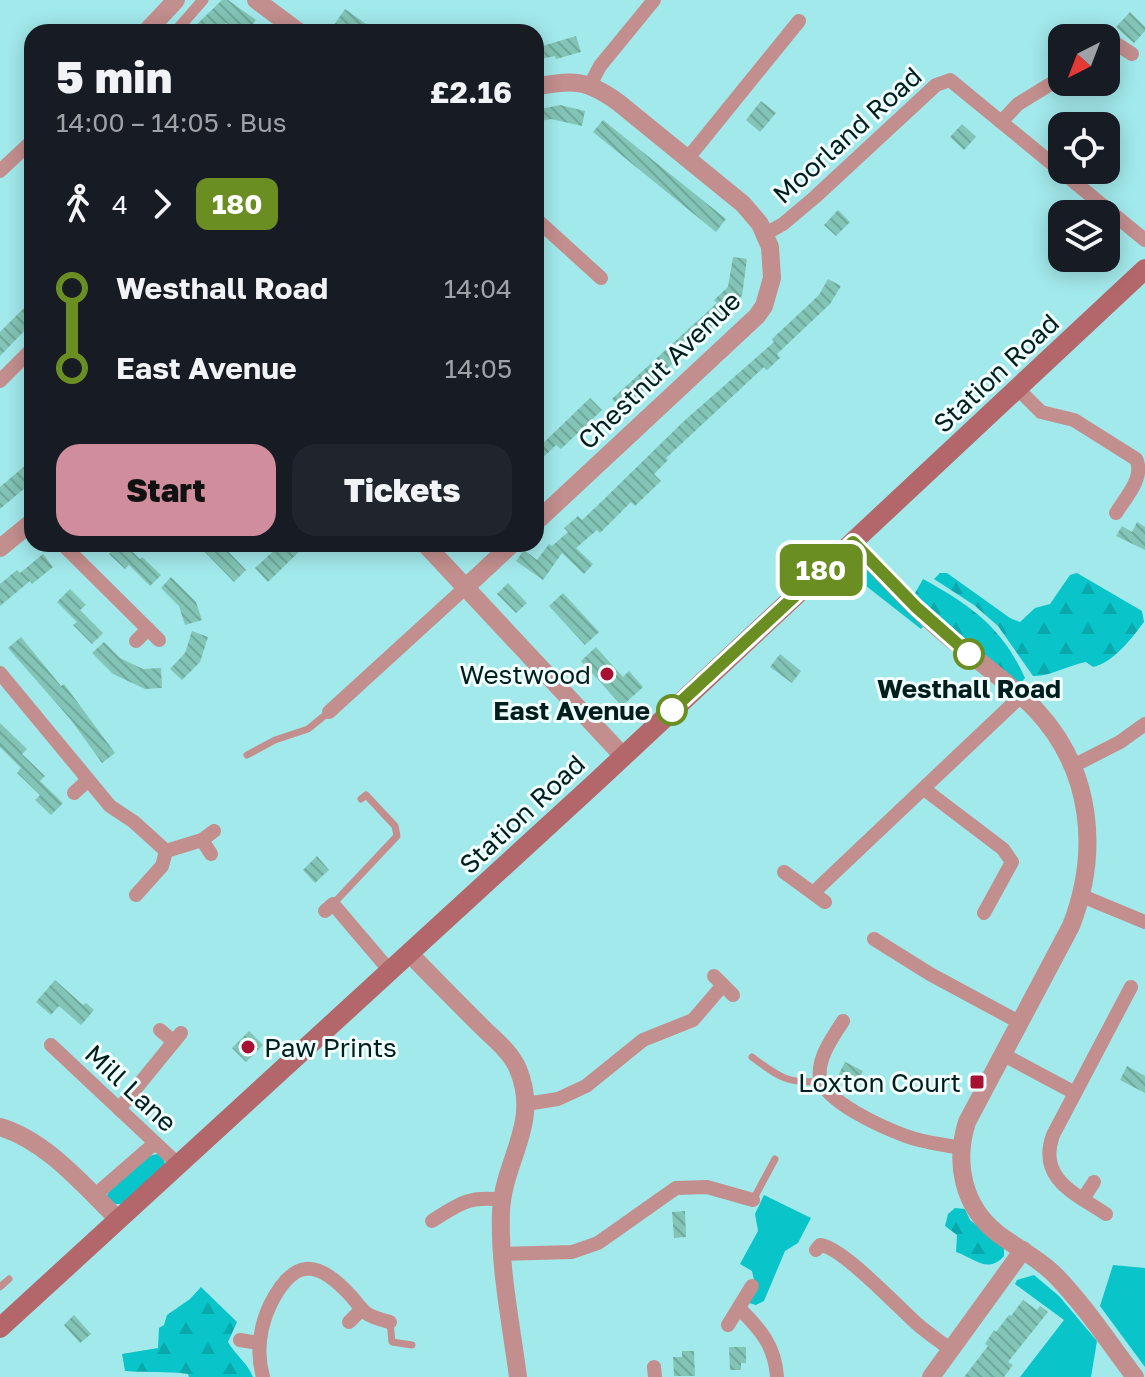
<!DOCTYPE html>
<meta charset="utf-8">
<style>
:root{--surface:#171b24;--page:#20242c;--text:#f1f3f6;--muted:#9ea1a6;--accent:#d08d9d}
body{margin:0;font-family:"Golos Text",sans-serif;background:var(--page);color:var(--text);height:100vh;display:flex;flex-direction:column;font-size:30px;white-space:nowrap}
*{box-sizing:border-box;margin:0}
p{font-size:26px;color:var(--muted)}
.icon{flex:none;width:44px;height:44px;fill:none;stroke:currentColor;stroke-width:2;stroke-linecap:round;stroke-linejoin:round}
.map{position:relative;flex:1;overflow:hidden}
.side{position:absolute;left:24px;top:24px;width:520px;height:528px;display:flex;flex-direction:column;background:var(--surface);border-radius:24px;box-shadow:0 4px 20px #0003}
.side>*{flex:none}
.badge{padding:0 16px;border-radius:12px;font-size:28px;line-height:52px}
.needle{width:52px;rotate:222deg}
.buttons{position:absolute;left:1048px;top:24px;display:grid;gap:16px}
.buttons a{display:grid;place-items:center;width:72px;height:72px;border-radius:16px;background:var(--surface);box-shadow:0 4px 20px #0003;font-size:40px}
.map>.badge{position:absolute;translate:-50% -50%;box-shadow:0 0 0 4px #fff}
.legs{display:flex;align-items:center;gap:12px;height:88px;padding:0 32px;font-size:26px}
.legs p{margin-inline-start:auto}
.headline{display:flex;align-items:center;justify-content:space-between;height:136px;padding:0 32px}
h1{font-size:44px;font-weight:800;line-height:60px}
.primary-button{display:flex;gap:16px;margin-top:auto;padding:16px 32px}
.primary-button a{flex:1;height:92px;border-radius:24px;background:var(--accent);color:#111;font-size:32px;font-weight:800;line-height:92px;text-align:center}
.primary-button a+a{background:var(--page);color:var(--text)}
ul{padding:0 32px;list-style:none}
li{display:flex;align-items:center;gap:28px;height:80px;font-size:30px}
li i{display:grid;place-items:center;width:12px;height:100%;margin:0 10px;background:currentColor}
li i::after{content:'';width:20px;height:20px;margin:-10px;border:6px solid;border-radius:50%;background:var(--surface)}
li p{margin-inline-start:auto}
li:first-child i{background:linear-gradient(#0000 50%,currentColor 0)}
li:last-child i{background:linear-gradient(currentColor 50%,#0000 0)}
.map>svg:first-child{display:block}
.green{fill:#09c4c9}
.forest{fill:url(#forest-firs)}
.building{fill:url(#building-back-hatch)}
.lines{fill:none;stroke-linecap:round;stroke-linejoin:round}
.service{stroke:#c38e8e;stroke-width:7}
.pedestrian{stroke:#c38e8e;stroke-width:11}
.minor{stroke:#c38e8e;stroke-width:14}
.tertiary{stroke:#c38e8e;stroke-width:18}
.secondary{stroke:#b3676a;stroke-width:20}
.line-1-casing{stroke:#fff;stroke-width:18}
.line-1{stroke:#6b8e23;stroke-width:12}
.stop-1-dot{fill:#fff;stroke:#6b8e23;stroke-width:4}
.poi-dot{fill:#a81031;stroke:#f1fefe;stroke-width:3}
.labels{text-anchor:middle;dominant-baseline:central;stroke-width:6;stroke-linejoin:round;paint-order:stroke}
.street-label{font-size:26px;fill:#011e1f;stroke:#f1fefe}
.poi-label{font-size:26px;fill:#011e1f;stroke:#f1fefe;text-anchor:end}
.stop-label{font-size:26px;font-weight:bold;fill:#011e1f;stroke:#f1fefe}
</style>
<div class="map">
<svg width="1145" height="1377" viewBox="0 0 1145 1377">
<defs>
<pattern id="forest-firs" width="22" height="20" patternUnits="userSpaceOnUse" patternTransform="scale(2)"><rect width="22" height="20" fill="#09c4c9"/><path d="M5 1l3.5 6h-7zM16 11l3.5 6h-7z" fill="#08a8ac"/></pattern>
<pattern id="building-back-hatch" width="6" height="6" patternUnits="userSpaceOnUse" patternTransform="scale(2)"><rect width="6" height="6" fill="#82c4b5"/><path d="M-1 5l2 2M0 0l6 6M5-1l2 2" fill="none" stroke="#6ea89b"/></pattern>
</defs>
<rect width="100%" height="100%" fill="#a2e9eb"/>
<g class="green">
<polygon points="860,564 869,570 923,627 921,629 847,571"/>
<polygon points="157,1154 163,1158 166,1166 121,1204 114,1204 107,1196 108,1193 149,1156"/>
<polygon points="764,1195 811,1218 798,1243 785,1251 764,1301 756,1305 749,1303 756,1289 752,1271 740,1264 758,1231 755,1214"/>
<polygon points="1113,1265 1145,1268 1145,1367 1100,1306"/>
<polygon points="1034,1275 1059,1296 1097,1341 1091,1377 1020,1377 1064,1320 1015,1284 1017,1280"/>
</g>
<g class="forest">
<path d="M940,573H947L1010,618L1020,622L1035,608L1050,604L1070,575L1077,573L1142,611L1144,622C1132,638 1113,663 1093,667L1086,662C1068,665 1050,677 1033,676L998,626L974,605L934,579Z"/>
<path d="M923,579C970,605 1002,627 1025,678L1020,684L975,649L914,595Z"/>
<path d="M955,1208L965,1209L970,1220L1004,1246V1256C988,1274 976,1259 956,1252L957,1235L945,1226L948,1214Z"/>
<path d="M201,1287L237,1322L228,1342C235,1355 247,1362 253,1377H189L188,1374C167,1371 147,1373 125,1371L122,1354L158,1348L159,1328L164,1325L167,1315L190,1299Z"/>
</g>
<g class="building">
<polygon points="222,0 228,0 256,20 247,32 238,32 226,23 217,32 189,32"/>
<polygon points="345,9 366,24 374,32 343,32 334,25"/>
<polygon points="1130,12 1145,27 1145,31 1134,43 1116,27"/>
<polygon points="576,36 581,52 556,59 555,56 536,60 536,48"/>
<polygon points="761,101 776,113 760,132 746,120"/>
<polygon points="560,105 585,111 582,126 551,119 536,122 536,110"/>
<polygon points="603,120 726,219 716,232 593,132"/>
<polygon points="962,124 976,137 964,150 950,137"/>
<polygon points="838,210 850,222 836,236 824,225"/>
<polygon points="733,257 747,259 742,296 722,314 724,316 622,410 612,399 717,303 714,300 728,287"/>
<polygon points="828,279 841,286 830,304 777,354 780,358 767,370 764,367 666,458 668,460 654,474 661,481 635,506 631,502 600,533 597,530 576,548 593,564 584,574 562,553 543,580 516,561 524,550 537,560 549,544 552,546 568,532 564,528 578,516 582,520 597,506 684,421 774,342 772,339 819,295"/>
<polygon points="32,300 32,323 0,356 0,332"/>
<polygon points="590,398 602,410 561,449 556,445 536,464 536,450"/>
<polygon points="27,464 32,470 32,482 0,509 0,487"/>
<polygon points="1137,522 1145,527 1145,550 1116,536 1122,526 1132,532"/>
<polygon points="119,544 125,544 140,559 142,557 161,575 150,586 129,565 125,569 109,554"/>
<polygon points="197,544 221,544 246,570 234,582"/>
<polygon points="281,544 307,544 268,582 255,568"/>
<polygon points="43,554 53,567 32,584 30,581 0,606 0,584 17,570 20,573"/>
<polygon points="171,577 196,602 202,620 185,625 179,606 161,588"/>
<polygon points="508,583 527,603 516,613 497,594"/>
<polygon points="70,589 86,605 80,610 103,633 92,644 73,625 77,622 57,602"/>
<polygon points="563,593 599,632 585,645 549,606"/>
<polygon points="192,631 208,637 200,662 182,680 170,669 185,653"/>
<polygon points="21,637 61,686 64,684 115,753 102,763 71,720 8,648"/>
<polygon points="104,642 120,658 143,669 161,668 162,688 145,689 113,674 92,653"/>
<polygon points="596,647 623,677 629,671 643,687 622,706 581,661"/>
<polygon points="780,654 801,671 792,683 770,667"/>
<polygon points="0,723 27,749 22,754 45,776 40,781 63,803 51,815 35,800 40,795 17,773 21,768 0,747"/>
<polygon points="317,856 329,870 315,883 303,870"/>
<polygon points="55,980 83,1005 86,1003 94,1010 81,1025 59,1006 51,1015 36,1002"/>
<polygon points="249,1031 263,1045 246,1062 232,1048"/>
<polygon points="845,1062 863,1071 854,1089 836,1080"/>
<polygon points="1127,1066 1145,1076 1145,1093 1120,1080"/>
<polygon points="685,1211 686,1237 674,1238 672,1212"/>
<polygon points="1023,1300 1037,1310 1040,1306 1048,1312 1008,1362 1013,1365 1004,1377 964,1377 988,1346 985,1344 994,1330 996,1332 1009,1315 1011,1316"/>
<polygon points="74,1315 91,1334 80,1343 64,1325"/>
<polygon points="729,1347 746,1347 746,1363 741,1363 741,1370 730,1370"/>
<polygon points="682,1351 694,1351 695,1376 674,1376 673,1357 682,1357"/>
</g>
<g class="lines">
<g class="service">
<polyline points="247,755 275,740 308,729 329,712"/>
<polyline points="333,904 397,836 395,826 366,795 361,799"/>
<path d="M752,1057C777,1076 789,1085 821,1081"/>
<polyline points="753,1200 775,1159"/>
<polyline points="0,1287 9,1279"/>
<polyline points="390,1322 392,1342 412,1345"/>
</g>
<polyline class="pedestrian" points="175,32 203,0"/>
<g class="minor">
<polyline points="1095,38 1101,34 1132,54"/>
<polyline points="590,85 600,66 654,0"/>
<polyline points="1001,122 1018,104 1062,77"/>
<polyline points="688,158 799,21"/>
<polyline points="0,171 32,141"/>
<polyline points="536,219 601,278"/>
<polyline points="765,234 783,224 815,197 936,85 950,80 1145,240"/>
<polyline points="0,381 32,349"/>
<path d="M1018,389L1041,412L1074,420L1136,459C1145,477 1126,497 1116,513"/>
<polyline points="62,544 159,640"/>
<polyline points="136,641 148,629"/>
<polyline points="0,673 110,806 134,822 166,851"/>
<polyline points="329,712 466,587"/>
<polyline points="1073,766 1120,742 1145,724"/>
<polyline points="924,789 1003,849 1012,862 984,913"/>
<polyline points="74,793 88,780"/>
<polyline points="202,840 211,854"/>
<polyline points="784,872 825,902"/>
<polyline points="813,893 1021,696"/>
<polyline points="136,895 162,866 166,851 202,840 214,831"/>
<polyline points="1082,896 1145,922"/>
<polyline points="325,911 333,904 390,971"/>
<polyline points="874,939 930,974 1019,1022"/>
<polyline points="714,976 733,995"/>
<path d="M843,1021C833,1037 817,1058 820,1078C825,1102 884,1128 906,1136C924,1143 942,1144 961,1148"/>
<polyline points="160,1030 174,1042"/>
<polyline points="51,1045 179,1165"/>
<polyline points="1002,1054 1075,1093"/>
<polyline points="526,1104 558,1099 586,1086 643,1040 693,1020 723,985"/>
<polyline points="119,1109 181,1033"/>
<polyline points="94,1196 155,1143"/>
<polyline points="1083,1199 1094,1182"/>
<path d="M1106,1214C1076,1194 1037,1179 1053,1135L1131,987"/>
<path d="M432,1221C458,1204 470,1195 502,1200"/>
<path d="M816,1250L820,1245C841,1246 898,1307 916,1323C927,1333 940,1341 951,1350"/>
<polyline points="503,1254 572,1252 598,1243 676,1188 707,1187 753,1200"/>
<path d="M739,1308C761,1330 775,1346 777,1377"/>
<polyline points="349,1322 362,1309"/>
<polyline points="728,1325 752,1286"/>
<polyline points="240,1340 258,1343"/>
<polyline points="654,1367 655,1377"/>
<path d="M263,1377C256,1352 259,1329 270,1305C293,1259 316,1258 350,1295C355,1300 360,1308 366,1313C373,1318 382,1320 390,1322"/>
</g>
<g class="tertiary">
<polyline points="256,0 299,32"/>
<polyline points="146,32 176,0"/>
<path d="M536,87C573,79 588,80 619,103L743,204L760,224L770,247L772,278L764,306L757,316L536,522"/>
<path d="M853,542C880,571 908,602 938,628C970,656 1007,680 1036,710C1092,770 1100,851 1071,926L967,1122C954,1163 963,1206 997,1233C1016,1248 1039,1258 1056,1276C1086,1307 1109,1343 1135,1377"/>
<polyline points="425,544 623,756"/>
<polyline points="0,548 32,522"/>
<polyline points="466,587 512,544"/>
<path d="M409,953C433,978 458,1003 482,1027C495,1040 511,1052 518,1069C541,1124 503,1160 501,1212C499,1266 511,1323 518,1377"/>
<path d="M0,1127C47,1141 84,1186 119,1220"/>
<polyline points="931,1377 1023,1250"/>
</g>
<polyline class="secondary" points="0,1328 596,782 1145,269"/>
</g>
<g class="lines">
<defs>
<polyline id="line-1" points="672,710 853,542 916,607 969,654"/>
</defs>
<use href="#line-1" class="line-1-casing"/>
<use href="#line-1" class="line-1"/>
</g>
<g class="stop-1-dot">
<circle cx="969" cy="654" r="14"/>
<circle cx="672" cy="710" r="14"/>
</g>
<g class="poi-dot">
<circle cx="607" cy="674" r="8"/>
<circle cx="248" cy="1047" r="8"/>
<rect x="969" y="1074" width="16" height="16" rx="4"/>
</g>
<g class="labels">
<g class="street-label">
<text transform="translate(847 135) rotate(-42)">Moorland Road</text>
<text transform="translate(659 370) rotate(-44)">Chestnut Avenue</text>
<text transform="translate(996 373) rotate(-43)">Station Road</text>
<text transform="translate(522 814) rotate(-43)">Station Road</text>
<text transform="translate(131 1088) rotate(43)">Mill Lane</text>
</g>
<g class="poi-label">
<text x="591" y="674">Westwood</text>
<text x="264" y="1047" text-anchor="start">Paw Prints</text>
<text x="961" y="1082">Loxton Court</text>
</g>
<g class="stop-label">
<text x="969" y="688">Westhall Road</text>
<text x="650" y="710" text-anchor="end">East Avenue</text>
</g>
</g>
</svg>
<div class="buttons">
<a><svg class="needle" viewBox="-14 -14 28 28"><path d="M0-13l5 13h-10z" fill="#e53935"/><path d="M0 13l5-13h-10z" fill="#9ea1a6"/></svg></a>
<a><svg class="icon" aria-label="locate" viewBox="0 0 24 24"><circle cx="12" cy="12" r="6"/><path d="M12 2v4M12 18v4M2 12h4M18 12h4"/></svg></a>
<a><svg class="icon" aria-label="layers" viewBox="0 0 24 24"><path d="M12 4l9 5-9 5-9-5zM3 14l9 5 9-5"/></svg></a>
</div>
<b class="badge" style="left:821px;top:570px;background:#6b8e23;color:#fff">180</b>
<section class="side">
<div class="headline"><div><h1>5 min</h1><p>14:00 – 14:05 · Bus</p></div><b>£2.16</b></div>
<div class="legs"><svg class="icon" aria-label="walk" viewBox="0 0 24 24"><circle cx="13" cy="4" r="2"/><path d="M13 8l-2 6 4 7M11 14l-3 7M7 12l3-4h3l4 4"/></svg>4<svg class="icon" aria-label="forward" viewBox="0 0 24 24"><path d="M9 5l7 7-7 7"/></svg><b class="badge" style="background:#6b8e23;color:#fff">180</b></div>
<ul>
<li><i style="color:#6b8e23"></i><b>Westhall Road</b><p>14:04</p></li>
<li><i style="color:#6b8e23"></i><b>East Avenue</b><p>14:05</p></li>
</ul>
<div class="primary-button"><a>Start</a><a>Tickets</a></div>
</section>
</div>
